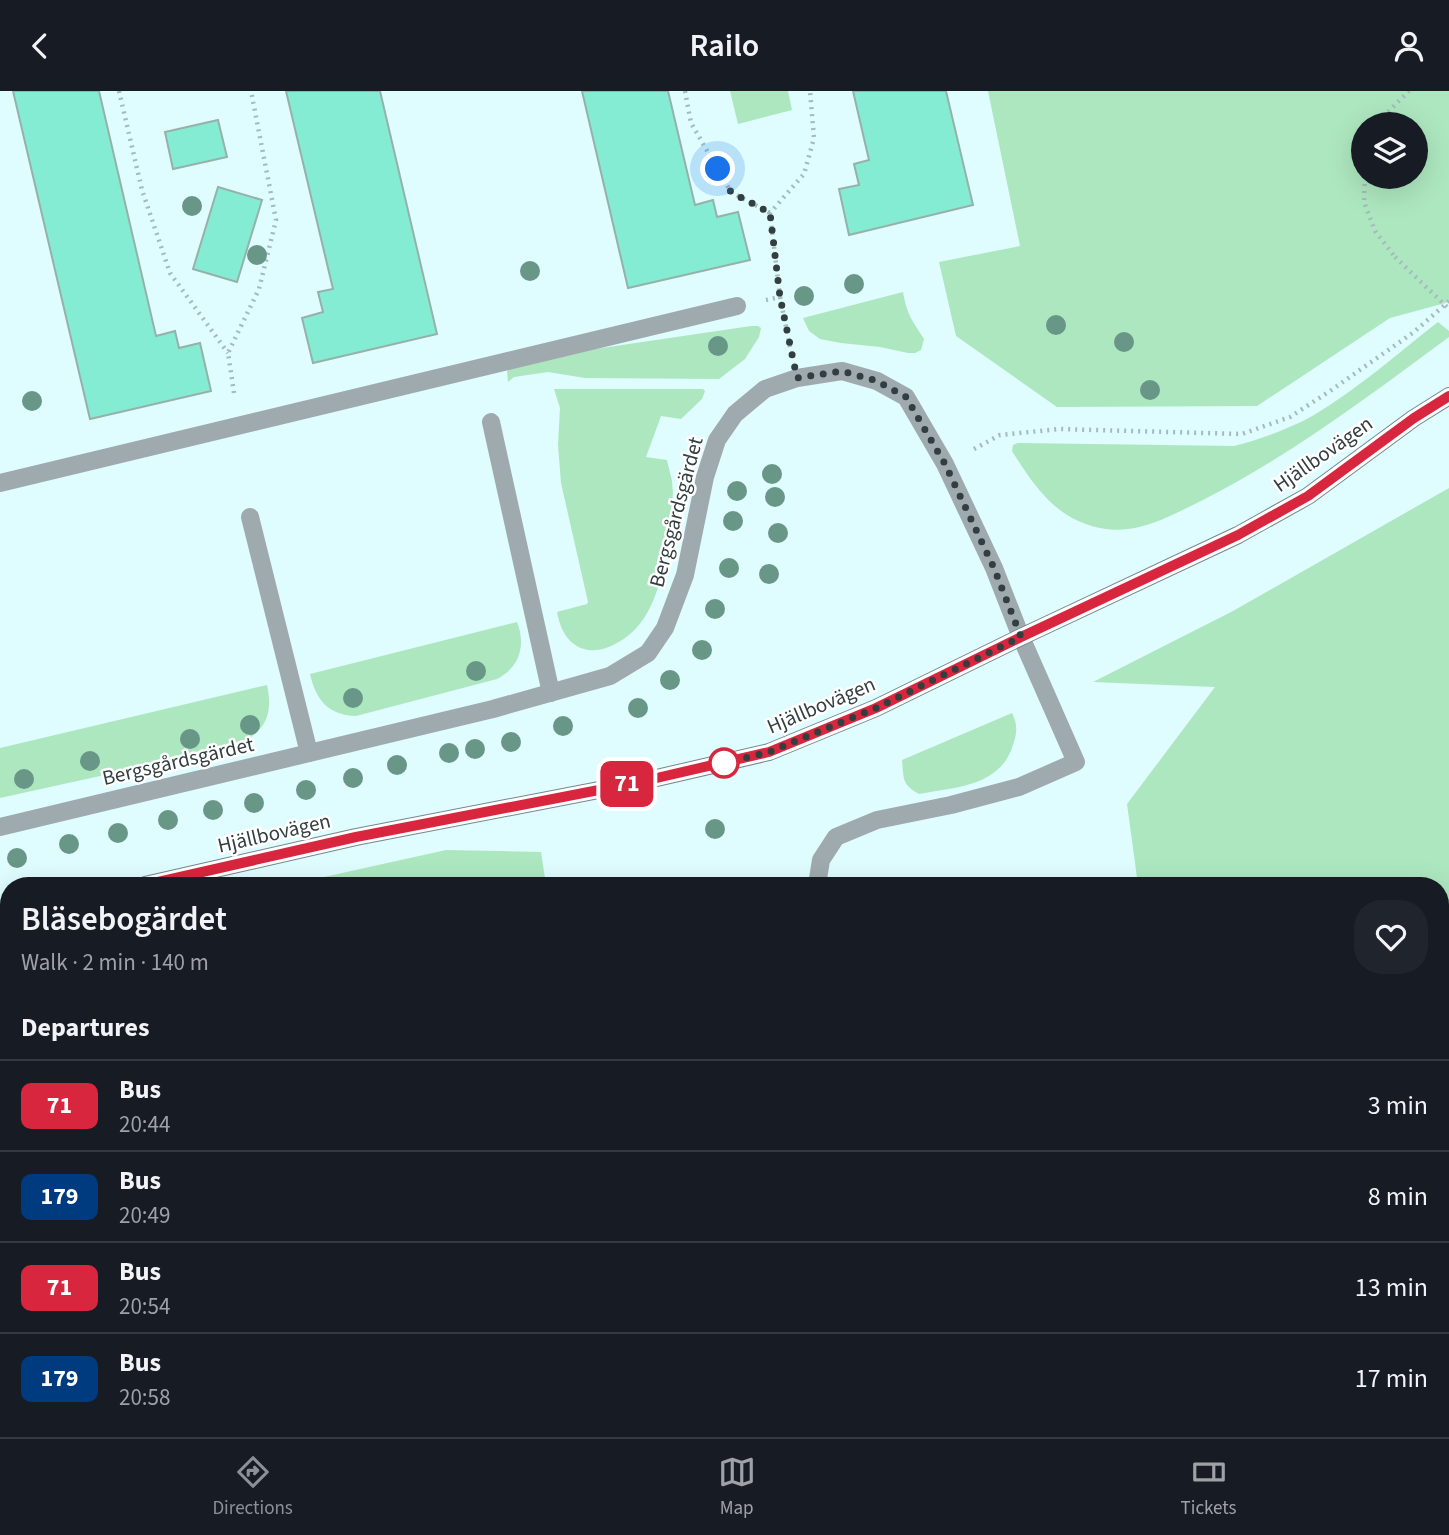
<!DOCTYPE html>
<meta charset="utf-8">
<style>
:root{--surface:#171b24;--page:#20242c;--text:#f1f3f6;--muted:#9ea1a6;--line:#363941;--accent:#8c9099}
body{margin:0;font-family:"Source Sans 3",sans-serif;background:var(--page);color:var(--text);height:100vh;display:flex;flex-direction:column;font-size:26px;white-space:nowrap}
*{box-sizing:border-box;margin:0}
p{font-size:23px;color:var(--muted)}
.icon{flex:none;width:38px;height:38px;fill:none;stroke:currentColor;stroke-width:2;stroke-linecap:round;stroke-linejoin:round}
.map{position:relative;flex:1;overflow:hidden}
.panel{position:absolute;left:0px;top:786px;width:1449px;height:562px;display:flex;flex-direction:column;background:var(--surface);border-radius:28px 28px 0 0;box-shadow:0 7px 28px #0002}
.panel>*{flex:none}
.badge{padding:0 14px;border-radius:10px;font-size:24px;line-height:46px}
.tools{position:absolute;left:1351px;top:21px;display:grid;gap:14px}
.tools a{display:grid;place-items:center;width:77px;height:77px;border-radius:50%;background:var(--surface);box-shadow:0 7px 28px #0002;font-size:35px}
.you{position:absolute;width:35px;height:35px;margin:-18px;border:5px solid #fff;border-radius:50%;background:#1a73e8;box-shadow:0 0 0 10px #1a73e833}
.map>.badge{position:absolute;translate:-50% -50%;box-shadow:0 0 0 4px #fff}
h2{padding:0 21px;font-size:26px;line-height:63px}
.round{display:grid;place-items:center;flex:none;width:74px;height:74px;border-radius:28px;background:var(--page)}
.headline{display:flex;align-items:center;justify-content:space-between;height:119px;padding:0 21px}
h1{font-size:33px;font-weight:600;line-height:52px}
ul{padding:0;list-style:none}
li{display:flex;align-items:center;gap:21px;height:91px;padding:0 21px;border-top:2px solid var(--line)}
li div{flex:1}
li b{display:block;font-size:26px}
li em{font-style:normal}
li .badge{min-width:77px;font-weight:700;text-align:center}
header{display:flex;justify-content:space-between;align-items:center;height:91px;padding:0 21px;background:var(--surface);font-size:32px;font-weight:600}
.dock{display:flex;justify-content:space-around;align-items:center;height:98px;border-top:2px solid var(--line);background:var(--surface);font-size:19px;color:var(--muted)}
.dock a{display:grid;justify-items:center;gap:4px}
.dock .on{color:var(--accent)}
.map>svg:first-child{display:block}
.green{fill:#ade7bf;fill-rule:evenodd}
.building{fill:#85ecd4;stroke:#96b1aa;stroke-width:2}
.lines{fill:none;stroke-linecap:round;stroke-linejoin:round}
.path{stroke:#a4bbbd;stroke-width:4.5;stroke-dasharray:2 5;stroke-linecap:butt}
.lane{stroke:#9faaae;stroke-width:18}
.street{stroke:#9faaae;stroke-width:18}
.secondary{stroke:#76868c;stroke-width:18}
.tram{stroke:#536364;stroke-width:2}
.path-bridge{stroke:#a4bbbd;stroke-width:4.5;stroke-dasharray:2 5;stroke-linecap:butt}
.tree{fill:#699787}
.line-casing{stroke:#fff;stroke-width:16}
.line{stroke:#d7263d;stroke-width:10}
.walk{stroke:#323e3f;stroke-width:7;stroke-dasharray:0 12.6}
.stop-dot{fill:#fff;stroke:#d7263d;stroke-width:3.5}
.labels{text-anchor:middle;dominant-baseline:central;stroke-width:5;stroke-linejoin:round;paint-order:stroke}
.street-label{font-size:21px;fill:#323e3f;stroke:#fff}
</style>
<header><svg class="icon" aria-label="back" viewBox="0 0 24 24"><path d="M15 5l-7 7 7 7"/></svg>Railo<svg class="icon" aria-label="person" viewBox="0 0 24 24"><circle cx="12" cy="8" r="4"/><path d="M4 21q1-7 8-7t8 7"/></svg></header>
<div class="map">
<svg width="1449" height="1346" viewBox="0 0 1449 1346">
<rect width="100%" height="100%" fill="#dffcfe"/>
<g class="green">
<polygon points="730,0 788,0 792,19 738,33"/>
<path d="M988,0H1449V211L1390,227L1257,315L1057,316L956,245L939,171L1020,155ZM1363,33H1416V86H1363Z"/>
<path d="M903,201C907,224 912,229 924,248L921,259L915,262H908L880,256L841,252L820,248L809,240L803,227Z"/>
<path d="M1438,231L1449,240V246C1369,305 1290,365 1201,410C1172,424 1139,443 1106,438C1058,431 1036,398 1012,360L1013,354L1018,352L1234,355C1261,348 1289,338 1314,324C1358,298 1398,262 1438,231Z"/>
<polygon points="751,235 758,235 761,237 759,246 745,268 719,288 585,287 548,281 514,286 508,291 507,280 517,272 527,268"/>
<path d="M554,298H703L705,300L702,308L681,328L661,325L646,366L667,369L672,390L673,403C667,451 666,529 615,553C606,558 595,561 584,558C567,553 560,537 557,521L587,513L588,511L561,392L558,354L560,317Z"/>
<polygon points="1449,397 1449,1346 1289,1346 1277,1339 1440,1339 1440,794 1138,794 1127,713 1215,596 1093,591 1233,520"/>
<path d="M517,531C526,554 520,576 497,588L356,625C328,624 316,609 310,583Z"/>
<path d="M267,594C272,618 269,634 248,648L100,685L0,707V657Z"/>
<path d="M1012,622C1018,634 1017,642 1013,654C1000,696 955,696 919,703C901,693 904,687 902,669Z"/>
<polygon points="446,759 541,761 546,794 288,794"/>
<polygon points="9,879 9,997 0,998 0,881"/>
<polygon points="9,1111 9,1339 1043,1339 1028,1346 0,1346 0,1113"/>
</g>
<g class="building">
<polygon points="13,0 99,0 156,245 175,240 179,257 200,252 211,300 90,328"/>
<polygon points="286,0 380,0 437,243 313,272 302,227 323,221 318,201 333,198"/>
<polygon points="582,0 668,0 695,114 713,109 717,126 738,121 750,169 628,197"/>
<polygon points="853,0 946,0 973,114 849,144 839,98 859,94 854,73 869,69"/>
<polygon points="218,29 227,66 173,78 165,41"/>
<polygon points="218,96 262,109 237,191 193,178"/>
</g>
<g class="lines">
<g class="path">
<polyline points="119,0 142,99 170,182 228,262"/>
<polyline points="685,0 691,32 731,101 770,122"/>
<polyline points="1381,33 1388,21 1409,0"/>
<polyline points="1365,86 1364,111 1375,140 1395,166"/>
<polyline points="780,206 790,256"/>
<polyline points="766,209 780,206 770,122 804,83 814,47 810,0"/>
<polyline points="234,302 228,262 259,198 276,129 251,0"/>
<polyline points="974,358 1000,344 1059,338 1242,343 1290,326 1330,300 1414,241 1449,210"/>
<polyline points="1440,1169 1449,1166"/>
<polyline points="1272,1339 1283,1346"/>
<polyline points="1185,1346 1190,1339"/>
<polyline points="1202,1346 1215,1339"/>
</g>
<g class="lane">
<polyline points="491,331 551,602"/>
<polyline points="250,426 309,662"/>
<polyline points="817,794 821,769 836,746 877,729 951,714 1019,696 1076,671 1021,546"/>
</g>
<g class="street">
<polyline points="0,392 737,215"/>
<polyline points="0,736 493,618 610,585 648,562 665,537 685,484 705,386 717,349 735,323 765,298 797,287 842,280 877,290 906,306 945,373 994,477 1021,546"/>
</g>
<g class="secondary">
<polyline points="145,794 356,746 635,692 769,661 876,617 1021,546 1238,444 1308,405 1414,327 1449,305"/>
<polyline points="0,828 9,826"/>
</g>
<g class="tram">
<polyline points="0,1024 9,1023"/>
<polyline points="0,1052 9,1050"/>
</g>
<polyline class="path-bridge" points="1395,166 1449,218"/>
</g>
<g class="tree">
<circle cx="192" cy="115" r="10"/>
<circle cx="257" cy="164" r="10"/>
<circle cx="530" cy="180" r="10"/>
<circle cx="854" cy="193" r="10"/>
<circle cx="804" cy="205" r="10"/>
<circle cx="1056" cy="234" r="10"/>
<circle cx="1124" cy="251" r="10"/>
<circle cx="718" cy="255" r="10"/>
<circle cx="1150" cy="299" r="10"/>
<circle cx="32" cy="310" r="10"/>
<circle cx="772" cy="383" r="10"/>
<circle cx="737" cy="400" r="10"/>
<circle cx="775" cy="406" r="10"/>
<circle cx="733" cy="430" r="10"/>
<circle cx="778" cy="442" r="10"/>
<circle cx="729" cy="477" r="10"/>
<circle cx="769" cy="483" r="10"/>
<circle cx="715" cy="518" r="10"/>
<circle cx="702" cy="559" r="10"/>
<circle cx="476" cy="580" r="10"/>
<circle cx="670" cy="589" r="10"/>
<circle cx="353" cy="607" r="10"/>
<circle cx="638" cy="617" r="10"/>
<circle cx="250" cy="634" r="10"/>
<circle cx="563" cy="635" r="10"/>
<circle cx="190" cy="648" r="10"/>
<circle cx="511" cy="651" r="10"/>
<circle cx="475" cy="658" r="10"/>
<circle cx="449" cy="662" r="10"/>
<circle cx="90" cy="670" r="10"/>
<circle cx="397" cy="674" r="10"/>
<circle cx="353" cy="687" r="10"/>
<circle cx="24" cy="688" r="10"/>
<circle cx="306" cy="699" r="10"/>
<circle cx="254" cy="712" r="10"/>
<circle cx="213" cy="719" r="10"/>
<circle cx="168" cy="729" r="10"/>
<circle cx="715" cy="738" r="10"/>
<circle cx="118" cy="742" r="10"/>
<circle cx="69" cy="753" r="10"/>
<circle cx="17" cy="767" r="10"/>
</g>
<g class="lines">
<defs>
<polyline id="line" points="145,794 356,746 635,692 769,661 876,617 1021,546 1238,444 1308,405 1414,327 1449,305"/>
</defs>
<use href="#line" class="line-casing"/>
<use href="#line" class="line"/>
<polyline class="walk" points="718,78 731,101 770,122 780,206 797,287 842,280 877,290 906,306 945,373 994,477 1021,546 876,617 769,661 724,672"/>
</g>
<circle class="stop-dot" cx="724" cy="672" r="14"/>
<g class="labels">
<g class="street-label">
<text transform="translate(1323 363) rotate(-35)">Hjällbovägen</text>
<text transform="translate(676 421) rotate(-75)">Bergsgårdsgärdet</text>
<text transform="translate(821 614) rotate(-23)">Hjällbovägen</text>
<text transform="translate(178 670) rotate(-13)">Bergsgårdsgärdet</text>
<text transform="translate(274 742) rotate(-13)">Hjällbovägen</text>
</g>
</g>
</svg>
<div class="tools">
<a><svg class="icon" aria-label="layers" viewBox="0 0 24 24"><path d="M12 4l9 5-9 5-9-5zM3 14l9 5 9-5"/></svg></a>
</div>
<div class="you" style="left:718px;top:78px"></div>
<b class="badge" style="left:627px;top:693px;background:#d7263d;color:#fff">71</b>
<section class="panel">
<div class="headline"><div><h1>Bläsebogärdet</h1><p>Walk · 2 min · 140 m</p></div><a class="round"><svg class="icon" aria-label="heart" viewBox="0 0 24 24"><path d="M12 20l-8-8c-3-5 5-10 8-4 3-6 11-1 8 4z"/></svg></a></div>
<h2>Departures</h2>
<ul>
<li><span class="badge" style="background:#d7263d;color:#fff">71</span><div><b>Bus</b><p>20:44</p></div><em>3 min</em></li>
<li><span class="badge" style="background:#003b80;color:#fff">179</span><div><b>Bus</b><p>20:49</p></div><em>8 min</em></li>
<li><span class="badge" style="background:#d7263d;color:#fff">71</span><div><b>Bus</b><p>20:54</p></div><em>13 min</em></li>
<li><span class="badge" style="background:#003b80;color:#fff">179</span><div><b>Bus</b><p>20:58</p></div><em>17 min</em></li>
</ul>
</section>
</div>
<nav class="dock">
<a class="on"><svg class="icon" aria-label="directions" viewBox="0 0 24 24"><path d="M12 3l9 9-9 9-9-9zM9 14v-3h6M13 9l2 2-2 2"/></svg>Directions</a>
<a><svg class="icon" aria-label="map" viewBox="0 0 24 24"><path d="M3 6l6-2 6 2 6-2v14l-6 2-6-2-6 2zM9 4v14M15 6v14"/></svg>Map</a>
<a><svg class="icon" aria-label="tickets" viewBox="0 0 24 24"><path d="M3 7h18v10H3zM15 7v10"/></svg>Tickets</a>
</nav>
